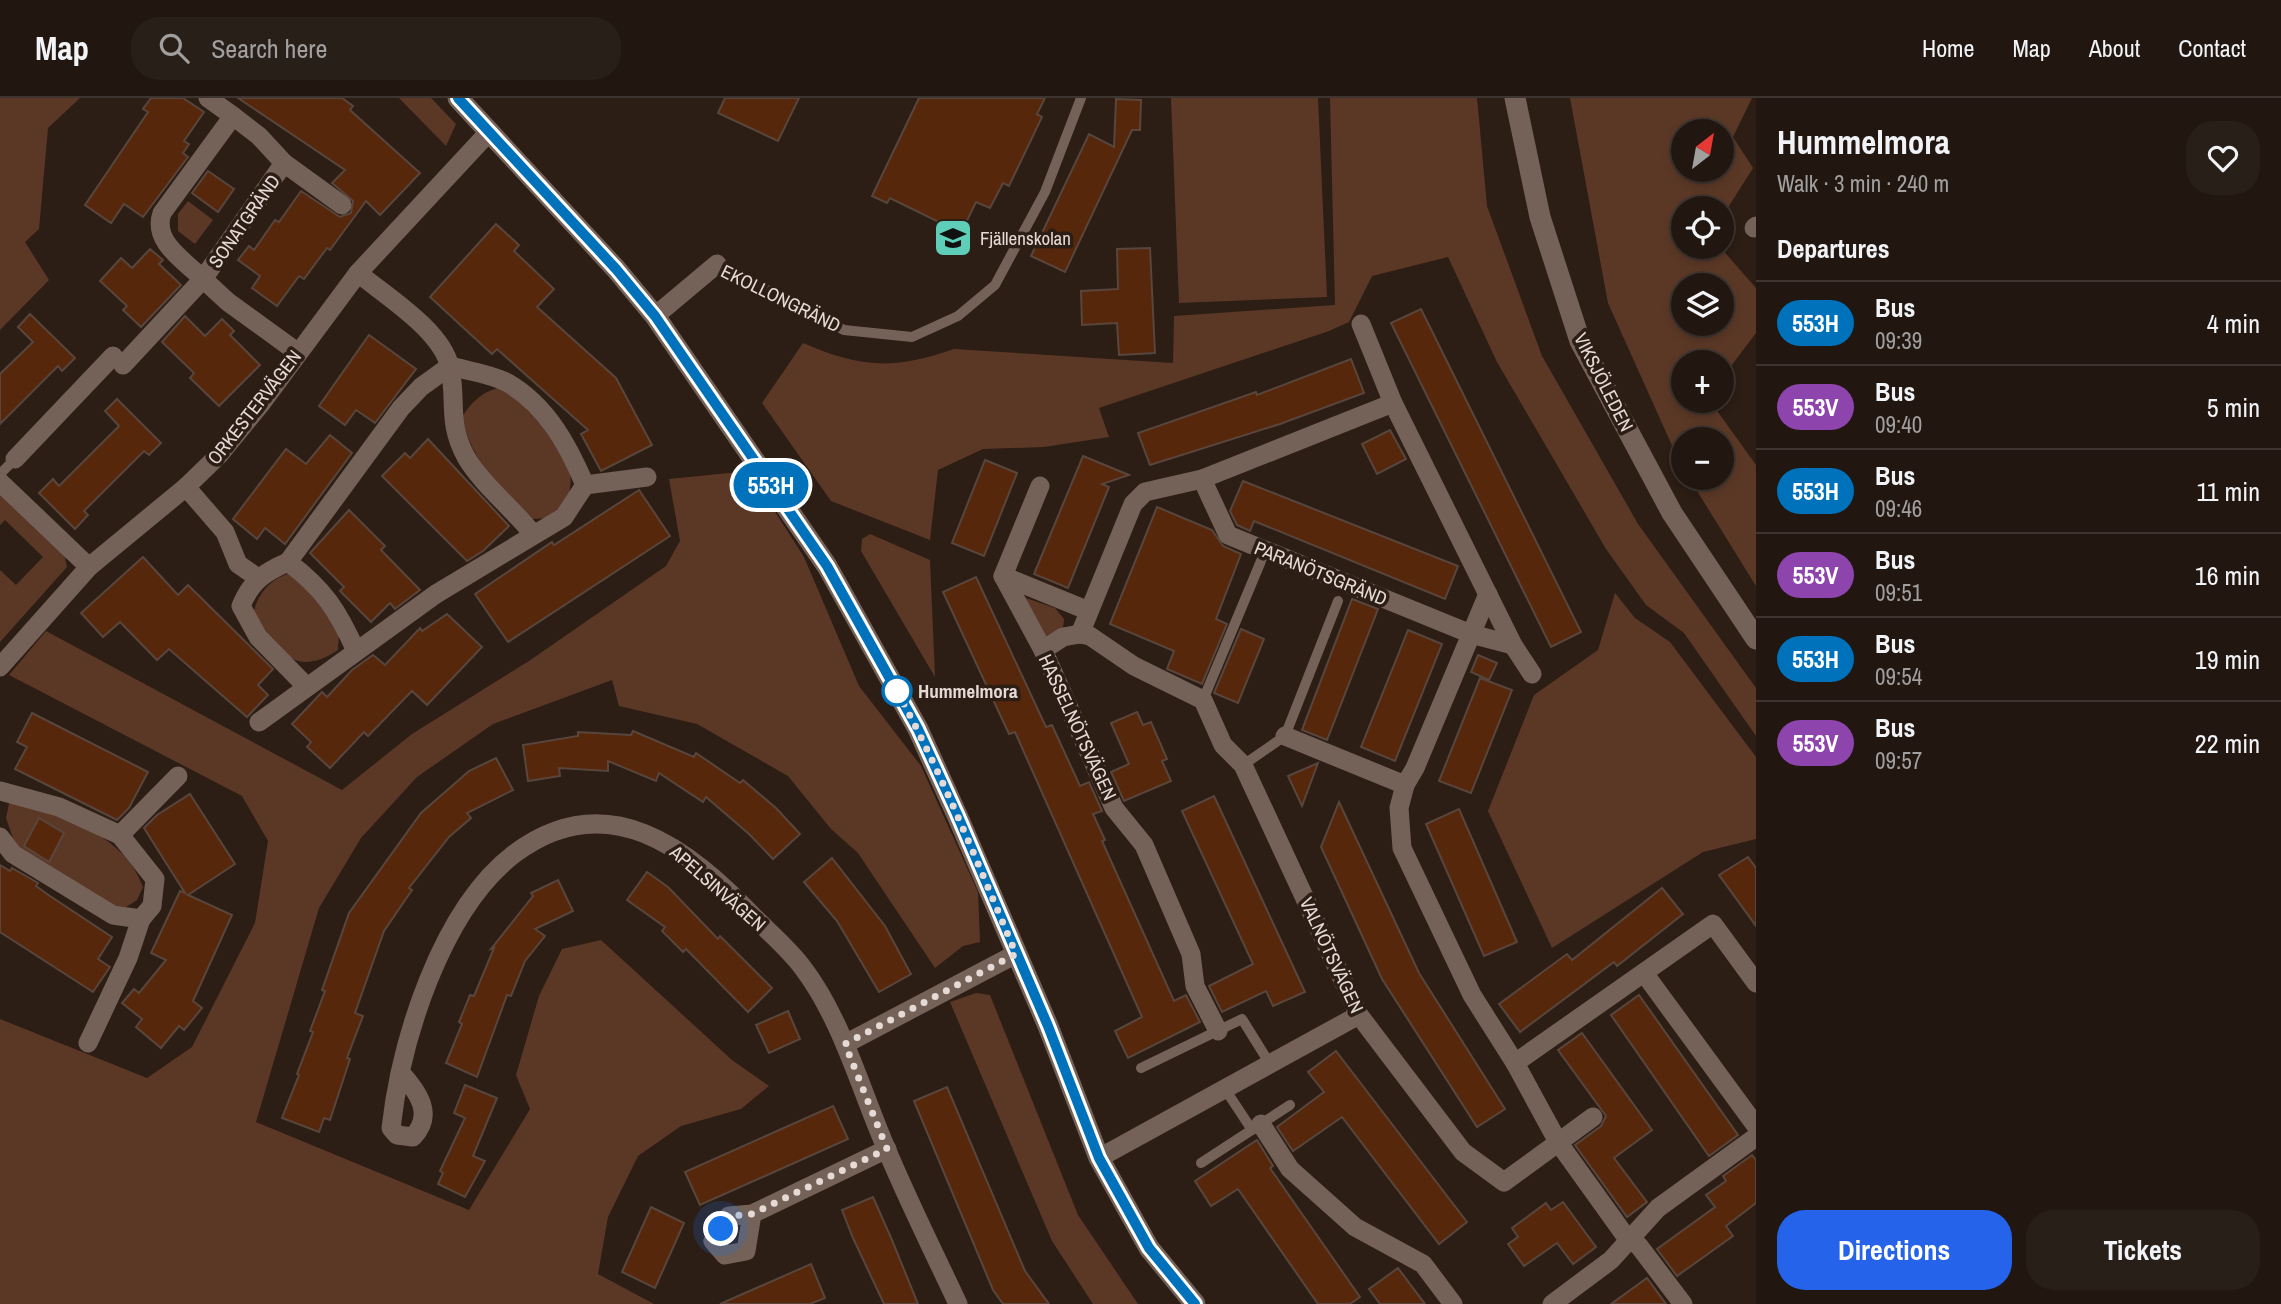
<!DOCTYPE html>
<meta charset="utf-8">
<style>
:root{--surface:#211610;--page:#291f19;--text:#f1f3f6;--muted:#a29f9f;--line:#3e3530;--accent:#2563eb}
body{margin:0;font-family:"Archivo Narrow",sans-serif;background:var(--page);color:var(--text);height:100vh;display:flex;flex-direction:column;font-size:26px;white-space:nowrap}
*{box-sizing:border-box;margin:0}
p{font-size:23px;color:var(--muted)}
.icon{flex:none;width:38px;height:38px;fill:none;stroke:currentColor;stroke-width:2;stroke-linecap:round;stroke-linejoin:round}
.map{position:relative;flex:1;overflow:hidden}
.details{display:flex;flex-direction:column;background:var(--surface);width:525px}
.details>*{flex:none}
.badge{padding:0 14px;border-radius:23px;font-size:24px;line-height:46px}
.needle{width:46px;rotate:31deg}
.buttons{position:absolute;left:1671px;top:21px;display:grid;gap:14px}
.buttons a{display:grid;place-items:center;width:63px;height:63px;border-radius:50%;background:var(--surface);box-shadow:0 4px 10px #0003,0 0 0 2px var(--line);font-size:35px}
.you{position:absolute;width:35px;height:35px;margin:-18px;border:5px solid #fff;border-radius:50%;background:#1a73e8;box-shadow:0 0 0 10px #1a73e833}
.map>.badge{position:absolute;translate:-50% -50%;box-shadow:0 0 0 4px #fff}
h2{padding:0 21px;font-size:26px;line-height:63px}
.round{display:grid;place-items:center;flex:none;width:74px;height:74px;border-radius:28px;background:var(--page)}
.head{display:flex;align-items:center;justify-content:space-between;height:119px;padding:0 21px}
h1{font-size:33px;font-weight:700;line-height:52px}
.action{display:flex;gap:14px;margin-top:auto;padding:14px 21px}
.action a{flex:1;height:80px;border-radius:28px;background:var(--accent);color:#fff;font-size:28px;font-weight:700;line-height:80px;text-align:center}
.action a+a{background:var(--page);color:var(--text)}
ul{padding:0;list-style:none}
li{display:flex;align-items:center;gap:21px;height:84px;padding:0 21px;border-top:2px solid var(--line)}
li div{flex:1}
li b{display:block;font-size:26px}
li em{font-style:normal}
li .badge{min-width:77px;font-weight:700;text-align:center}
header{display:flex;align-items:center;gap:42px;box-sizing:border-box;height:98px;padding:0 35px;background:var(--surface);border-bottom:2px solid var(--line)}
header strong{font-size:33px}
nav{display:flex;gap:38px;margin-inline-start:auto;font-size:24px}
.search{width:490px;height:63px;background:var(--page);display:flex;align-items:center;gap:18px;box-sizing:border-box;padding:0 24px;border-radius:28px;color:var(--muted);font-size:26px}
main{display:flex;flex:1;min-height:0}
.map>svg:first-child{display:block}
.green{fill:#5b3826;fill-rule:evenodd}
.building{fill:#57270c;stroke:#58463d;stroke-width:2}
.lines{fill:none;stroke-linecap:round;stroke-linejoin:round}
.lane{stroke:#746158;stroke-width:10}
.street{stroke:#746158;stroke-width:19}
.secondary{stroke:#746158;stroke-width:21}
.line-casing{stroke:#fff;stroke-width:16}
.line{stroke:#0072bc;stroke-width:10}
.walk{stroke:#e5dad5;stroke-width:7;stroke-dasharray:0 12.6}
.stop-dot{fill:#fff;stroke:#0072bc;stroke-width:3.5}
.labels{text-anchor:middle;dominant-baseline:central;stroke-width:7;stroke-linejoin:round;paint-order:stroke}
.street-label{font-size:19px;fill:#e5dad5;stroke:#2c1d15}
.poi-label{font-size:19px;fill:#e5dad5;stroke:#2c1d15;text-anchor:start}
.stop-label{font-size:19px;font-weight:bold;fill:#e5dad5;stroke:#2c1d15;text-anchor:start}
</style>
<header>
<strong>Map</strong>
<div class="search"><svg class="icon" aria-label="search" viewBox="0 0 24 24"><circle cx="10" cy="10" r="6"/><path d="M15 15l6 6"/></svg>Search here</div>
<nav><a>Home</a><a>Map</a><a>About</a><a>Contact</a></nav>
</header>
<main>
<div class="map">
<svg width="1756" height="1206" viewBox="0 0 1756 1206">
<rect width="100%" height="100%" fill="#2c1d15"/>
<g class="green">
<polygon points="0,0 80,0 48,30 39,131 25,144 49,182 0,232"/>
<polygon points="399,0 431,0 456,26 446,48"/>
<polygon points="1171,0 1318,0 1327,199 1179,205"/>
<path d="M1330,0H1477L1487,108L1542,258L1638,426L1756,590V638L1684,535L1646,507L1606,451L1497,264L1448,159L1372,178L1349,224L1329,233L1099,310L1109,339L1044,349L983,351L938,372L930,442L831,403L762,305L803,245C861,270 894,272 954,251L1173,265L1174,218L1335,207Z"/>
<path d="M1570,0H1752L1733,39L1753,70L1722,119V110H1684V149H1720L1756,190V235L1722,280V264H1684V303H1710L1756,367V488L1689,380H1722V341H1684L1683,372L1608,205ZM1684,33H1722V72H1684ZM1684,187H1722V226H1684Z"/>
<polygon points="188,103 213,122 195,146 178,133 178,116"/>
<path d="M503,289C525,307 565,344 570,374C572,383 569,393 569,402L549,420L532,421C501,388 472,366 462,319C472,303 484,292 503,289Z"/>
<polygon points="749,373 804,459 859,588 921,668 978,794 980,844 963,848 935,870 858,755 831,731 788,678 697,626 619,608 612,582 493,626 417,679 361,740 319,810 256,1024 469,1112 530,1011 516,977 539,898 562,851 601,842 732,962 769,988 741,1011 681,1028 638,1058 608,1119 598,1176 654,1206 0,1206 0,921 147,980 192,949 255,825 268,743 242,698 9,577 46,533 342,692 412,636 529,563 666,468 680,443 669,381"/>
<polygon points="0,397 6,397 63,451 67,469 0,544 0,472 16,487 43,459 5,422 0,427"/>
<polygon points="870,436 930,462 935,579 861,453 862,441"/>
<path d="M290,475L306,485L339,535L338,552C294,581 280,553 253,517C257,496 270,481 290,475Z"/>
<polygon points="1615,495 1635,520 1670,544 1756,659 1756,741 1703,754 1552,850 1488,713 1534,597 1598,552"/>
<polygon points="1026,500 1055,510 1064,521 1063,531 1043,541 1021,505"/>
<path d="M10,701C60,717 124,735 143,789L137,802L126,809L104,806L17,752L6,720Z"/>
<polygon points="976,895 990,897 1078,1117 1138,1206 1093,1206 1052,1143 950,904"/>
</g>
<g class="building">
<polygon points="151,0 183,0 204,14 184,43 189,46 183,55 188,59 143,119 124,106 111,125 85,107 148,14 143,11"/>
<polygon points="238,0 342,0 353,8 350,12 420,75 380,117 366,103 330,152 327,150 304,181 299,178 277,208 252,190 260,178 238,162 249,148 254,152 275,122 279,124 301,93 340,119 351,115 353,103 332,85 345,72"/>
<polygon points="725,0 799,0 778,43 718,15"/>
<polygon points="919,0 1045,0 1037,16 1042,19 1009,88 1003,85 990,110 976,104 961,135 890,100 887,105 872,98"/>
<polygon points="1116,1 1141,2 1140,32 1132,32 1065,174 1031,158 1089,36 1114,49"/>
<polygon points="208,73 234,91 218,114 192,95"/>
<polygon points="496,126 519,147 514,153 554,191 537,209 616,280 652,347 601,373 581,336 588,332 497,251 492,256 430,199"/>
<polygon points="1150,150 1155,255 1119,257 1117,225 1082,227 1081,193 1118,191 1117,151"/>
<polygon points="150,151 163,162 159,166 181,187 141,229 123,212 127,208 100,183 121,160 132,170"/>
<polygon points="1421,211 1581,534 1551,549 1391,225"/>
<polygon points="30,216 75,260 62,273 58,268 0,326 0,276 33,244 18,229"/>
<polygon points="185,218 205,238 222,221 234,233 230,237 260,267 219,308 190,280 194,275 162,244"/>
<polygon points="369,237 416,271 375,325 356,312 345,327 319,308"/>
<polygon points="1351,261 1364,295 1280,326 1150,367 1138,335 1256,294 1257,297"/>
<polygon points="117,301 161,345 149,357 144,353 84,413 88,417 75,431 39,395 53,381 59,388 119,328 105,313"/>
<polygon points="1390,332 1406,361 1377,376 1362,346"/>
<polygon points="330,337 352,355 285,446 265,430 257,441 233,421 286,351 306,366"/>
<polygon points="428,341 509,428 483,453 467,463 382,378 405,355 410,360"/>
<polygon points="1083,358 1129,377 1102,386 1109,389 1068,490 1034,476"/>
<polygon points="985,362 1017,375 984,458 952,445"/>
<polygon points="1243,383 1458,468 1445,501 1254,423 1250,433 1237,427 1230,413"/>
<polygon points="639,392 670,438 508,544 475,496 552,444 554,447"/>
<polygon points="1157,409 1212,432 1223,448 1241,456 1216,521 1227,526 1202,586 1167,571 1174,553 1110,526"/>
<polygon points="349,412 385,448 381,452 420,492 395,511 390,505 371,524 340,493 344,489 310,455"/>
<polygon points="143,459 178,497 188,487 273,571 258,587 268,597 247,619 169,551 157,562 120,524 103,539 81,515"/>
<polygon points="976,479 1046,629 1052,627 1080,688 1089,684 1102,713 1093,716 1105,742 1102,743 1174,903 1186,897 1200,924 1128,960 1115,933 1142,919 1015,634 1009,636 943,494"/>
<polygon points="1352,501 1378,511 1327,642 1302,632"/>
<polygon points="447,516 482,549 427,607 412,593 368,638 364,634 330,670 307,649 311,644 292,626 322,594 327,599 352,572 373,557 385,567 420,530 422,533"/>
<polygon points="1241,531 1264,541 1238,605 1214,595"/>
<polygon points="1408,532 1442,546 1395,663 1361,649"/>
<polygon points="1478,557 1497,565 1489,582 1471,574"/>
<polygon points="1480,580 1512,592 1471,695 1439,683"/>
<polygon points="1137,614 1143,627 1151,624 1167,661 1162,663 1171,683 1124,703 1111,674 1129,666 1111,625"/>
<polygon points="32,615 148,674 129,710 117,722 15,671 27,649 17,644"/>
<polygon points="633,633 694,659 696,655 740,685 743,682 776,710 800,736 773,761 749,736 706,699 703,704 659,675 656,683 608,663 608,673 559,670 560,678 528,683 523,647 578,638 578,634 631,637"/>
<polygon points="496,660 513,692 467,715 471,720 449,739 409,790 412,792 384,833 355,915 363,918 347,960 350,961 330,1022 324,1020 319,1034 282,1020 299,977 297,976 313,934 310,933 325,893 322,892 349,815 421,715 469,673"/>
<polygon points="1318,665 1302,708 1288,678"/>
<polygon points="190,696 235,766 188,797 232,817 193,903 202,910 184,932 179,928 161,950 136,929 142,921 122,905 134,891 139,895 166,862 151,855 180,793 185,795 144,730 157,717"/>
<polygon points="1214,698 1305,894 1273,908 1266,893 1222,914 1209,888 1253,866 1182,713"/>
<polygon points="1339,704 1419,875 1505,1011 1477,1029 1382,881 1321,749"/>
<polygon points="1459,711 1517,844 1484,858 1426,726"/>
<polygon points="39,720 64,735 49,764 24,748"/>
<polygon points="1748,759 1756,770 1756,828 1719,777"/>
<polygon points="832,760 885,828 911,876 879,894 837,823 804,784"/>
<polygon points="0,767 10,773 12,770 38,785 36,788 50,798 112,839 98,861 110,869 93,894 0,834"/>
<polygon points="647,774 668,789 718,841 720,838 772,890 748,914 686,851 683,854 662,833 665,829 627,802"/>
<polygon points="558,782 573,813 535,831 545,838 525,863 511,898 507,897 477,979 446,965 462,926 459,924 470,897 474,898 494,850 491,851 533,798 531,795"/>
<polygon points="1662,790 1683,816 1617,868 1614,864 1520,934 1499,906 1567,856 1572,862"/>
<polygon points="1639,897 1738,1037 1709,1058 1611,917"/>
<polygon points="788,913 800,941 769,955 756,927"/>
<polygon points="1582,935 1652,1032 1614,1060 1647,1104 1627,1119 1575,1047 1601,1028 1606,1018 1558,952"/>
<polygon points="1336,953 1467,1124 1439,1146 1342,1019 1293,1053 1277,1029 1324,994 1308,974"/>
<polygon points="465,987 497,1000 473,1058 485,1063 465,1099 438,1086 443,1075 440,1073 465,1020 454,1015"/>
<polygon points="947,989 1025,1173 1049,1206 1003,1206 993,1192 914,1003"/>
<polygon points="833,1008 848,1041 700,1107 685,1074"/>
<polygon points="1257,1042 1273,1068 1270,1070 1360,1199 1350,1206 1318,1206 1238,1091 1211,1108 1195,1083"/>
<polygon points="1752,1057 1756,1062 1756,1105 1726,1128 1733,1138 1677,1178 1657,1151 1715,1109 1706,1097 1726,1083 1723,1078"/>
<polygon points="873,1099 892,1142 918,1206 884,1206 853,1140 842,1112"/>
<polygon points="1563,1104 1596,1149 1573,1166 1557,1145 1524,1168 1508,1146 1518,1139 1512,1130 1546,1105 1551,1112"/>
<polygon points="651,1109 684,1125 655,1190 622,1174"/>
<polygon points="811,1166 825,1200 810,1206 720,1206"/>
<polygon points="1398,1170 1425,1206 1380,1206 1369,1191"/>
<polygon points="1647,1180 1666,1206 1611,1206"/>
</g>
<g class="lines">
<g class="lane">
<polyline points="717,166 844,232 912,239 958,218 995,187 1045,94 1081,0"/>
<polyline points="0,376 15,361"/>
<polyline points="1203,602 1261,463"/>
<polyline points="1243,667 1285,638 1338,503"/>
<polyline points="1141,970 1242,921 1270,966"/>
<polyline points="1225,991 1252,1032"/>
<polyline points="1201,1065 1290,1007"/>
</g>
<g class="street">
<polyline points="208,0 233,18"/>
<path d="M284,65L203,181C184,162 152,144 162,115L233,18L259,38L284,65L342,107"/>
<polyline points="1754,130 1756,128"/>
<path d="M358,175C386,198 443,233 450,270C457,304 447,324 466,359C481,385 513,411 533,436"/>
<polyline points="655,218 717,166"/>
<polyline points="1361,226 1393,305 1513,547 1532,576"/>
<polyline points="123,267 203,181 228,204 297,254"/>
<path d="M450,268C468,273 492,276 508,285C547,308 568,347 585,387"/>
<polyline points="15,361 113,258"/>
<polyline points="1202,381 1228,437 1471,536 1513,547"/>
<polyline points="0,384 89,469"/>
<polyline points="1040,388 1003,478 1089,513"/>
<polyline points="186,389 225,434 238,466 258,480"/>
<path d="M288,464C324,491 338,513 356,553"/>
<polyline points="1003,478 1043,552 1114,710 1144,747 1191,856 1195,888 1218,933"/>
<polyline points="1080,536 1133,406 1145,394 1202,381 1393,305"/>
<polyline points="1043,552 1063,539 1080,536 1090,538 1134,568 1203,602 1223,647 1243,667 1359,917 1463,1054 1504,1084 1593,1019"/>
<polyline points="0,569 89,469 186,389 219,357 260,307 358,175 490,33"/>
<path d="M307,589L258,539L241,508C251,483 265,474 288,464L401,310L421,289L450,268"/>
<polyline points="259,624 436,496 564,419 585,387 647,379"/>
<polyline points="1285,638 1405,687 1415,670 1488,496"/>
<polyline points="1405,687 1399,710 1402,750 1472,897 1515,965 1558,1044 1624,1136 1639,1148 1683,1206"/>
<polyline points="0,693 59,709 120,737 155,781 152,808 141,821 113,817 13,756 0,739"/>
<polyline points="120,737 178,678"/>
<polyline points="1644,875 1756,1028"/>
<polyline points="88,945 128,860 141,821"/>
<polyline points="845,946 1016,856"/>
<polyline points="1515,965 1713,826 1756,885"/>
<path d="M401,975C419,995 434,1017 413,1039L397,1037L391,1030C401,942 441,812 514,756C607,686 688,750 755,820C771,836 790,852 803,870C838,916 857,979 879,1033C902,1091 931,1148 958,1206"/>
<polyline points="1261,1026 1290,1071 1355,1129 1423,1166 1453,1206"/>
<polyline points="1099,1060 1359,917"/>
<polyline points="752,1116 746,1153 725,1157 713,1143 729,1118 752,1116 887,1051"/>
<polyline points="1552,1206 1611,1162 1658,1110 1756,1039"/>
</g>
<g class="secondary">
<polyline points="458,0 616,171 655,218 827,468 918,631 957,717 1048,928 1099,1060 1149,1150 1195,1206"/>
<polyline points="1515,0 1540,119 1580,243 1672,415 1756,541"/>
</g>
</g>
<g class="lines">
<defs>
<polyline id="line" points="458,0 616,171 655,218 827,468 918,631 957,716 1048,928 1099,1060 1149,1150 1195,1206"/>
</defs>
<use href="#line" class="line-casing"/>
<use href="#line" class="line"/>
<path class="walk" d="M721,1131L729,1118L752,1116L887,1051L845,946L1016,856C977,764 941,672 892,584L897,593"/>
</g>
<defs>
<symbol id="school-square" viewBox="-11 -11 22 22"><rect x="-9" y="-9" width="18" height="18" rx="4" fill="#5eceb8" stroke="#2c1d15"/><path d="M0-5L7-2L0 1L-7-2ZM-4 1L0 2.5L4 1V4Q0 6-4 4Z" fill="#111"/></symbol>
</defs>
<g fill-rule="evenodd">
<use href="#school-square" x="931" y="118" width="44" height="44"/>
</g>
<circle class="stop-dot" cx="897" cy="593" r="14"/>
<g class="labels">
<g class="street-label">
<text transform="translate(244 123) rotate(-55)">SONATGRÄND</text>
<text transform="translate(781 200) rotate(26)">EKOLLONGRÄND</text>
<text transform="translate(1604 284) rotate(63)">VIKSJÖLEDEN</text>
<text transform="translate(254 309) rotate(-52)">ORKESTERVÄGEN</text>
<text transform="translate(1321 475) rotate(22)">PARANÖTSGRÄND</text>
<text transform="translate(1078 629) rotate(65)">HASSELNÖTSVÄGEN</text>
<text transform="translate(718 790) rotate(41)">APELSINVÄGEN</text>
<text transform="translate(1332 857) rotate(65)">VALNÖTSVÄGEN</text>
</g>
<g class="poi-label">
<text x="980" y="140">Fjällenskolan</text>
</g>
<g class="stop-label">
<text x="918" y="593">Hummelmora</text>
</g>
</g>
</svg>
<div class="buttons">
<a><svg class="needle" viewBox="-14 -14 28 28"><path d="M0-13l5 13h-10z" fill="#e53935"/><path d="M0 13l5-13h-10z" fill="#a29f9f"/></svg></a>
<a><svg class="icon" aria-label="locate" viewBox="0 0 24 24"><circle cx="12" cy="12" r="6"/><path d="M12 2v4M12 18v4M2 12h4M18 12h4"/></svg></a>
<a><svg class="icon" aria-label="layers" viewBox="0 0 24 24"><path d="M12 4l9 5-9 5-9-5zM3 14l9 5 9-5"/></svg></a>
<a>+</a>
<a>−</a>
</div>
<div class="you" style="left:721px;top:1131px"></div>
<b class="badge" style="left:771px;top:387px;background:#0072bc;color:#fff">553H</b>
</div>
<section class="details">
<div class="head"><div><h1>Hummelmora</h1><p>Walk · 3 min · 240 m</p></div><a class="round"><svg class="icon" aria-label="heart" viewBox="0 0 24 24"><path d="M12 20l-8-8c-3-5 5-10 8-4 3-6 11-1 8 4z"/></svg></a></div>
<h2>Departures</h2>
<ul>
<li><span class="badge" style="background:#0072bc;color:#fff">553H</span><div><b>Bus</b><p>09:39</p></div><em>4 min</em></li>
<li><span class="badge" style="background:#8e44ad;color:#fff">553V</span><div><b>Bus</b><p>09:40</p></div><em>5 min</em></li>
<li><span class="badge" style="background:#0072bc;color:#fff">553H</span><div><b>Bus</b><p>09:46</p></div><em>11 min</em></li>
<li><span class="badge" style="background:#8e44ad;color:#fff">553V</span><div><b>Bus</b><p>09:51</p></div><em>16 min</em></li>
<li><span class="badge" style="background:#0072bc;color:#fff">553H</span><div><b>Bus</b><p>09:54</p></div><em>19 min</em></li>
<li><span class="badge" style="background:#8e44ad;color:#fff">553V</span><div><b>Bus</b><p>09:57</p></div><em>22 min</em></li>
</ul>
<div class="action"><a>Directions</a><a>Tickets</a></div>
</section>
</main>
